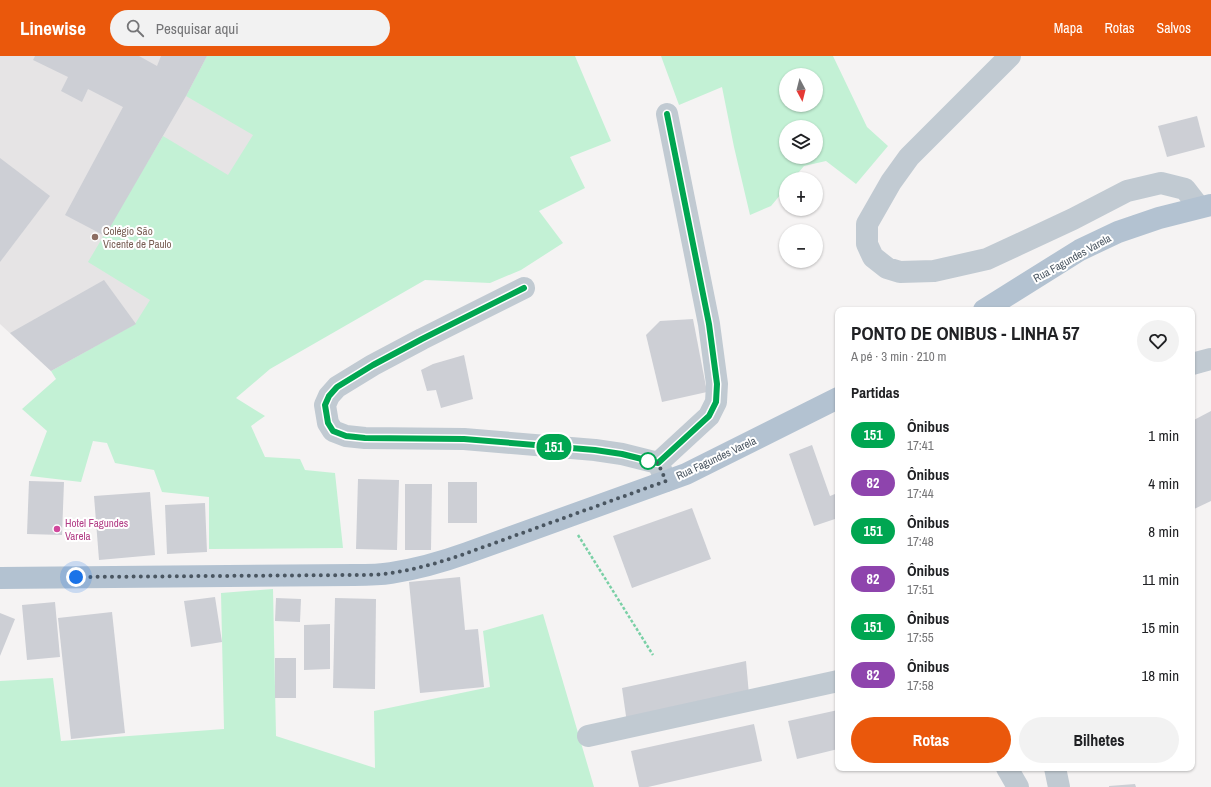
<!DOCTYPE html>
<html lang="pt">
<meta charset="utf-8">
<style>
:root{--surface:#fff;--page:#f2f2f2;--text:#202124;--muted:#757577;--accent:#ea580c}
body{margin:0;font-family:"Archivo Narrow",sans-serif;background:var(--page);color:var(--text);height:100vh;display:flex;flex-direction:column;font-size:15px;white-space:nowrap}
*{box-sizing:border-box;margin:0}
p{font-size:13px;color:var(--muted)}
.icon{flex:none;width:22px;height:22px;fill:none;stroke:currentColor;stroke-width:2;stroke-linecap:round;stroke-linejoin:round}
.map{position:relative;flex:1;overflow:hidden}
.side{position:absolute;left:835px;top:251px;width:360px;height:464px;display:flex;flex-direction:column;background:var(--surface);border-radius:8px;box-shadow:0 1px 3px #0004}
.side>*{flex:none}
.badge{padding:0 8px;border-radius:13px;font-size:14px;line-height:26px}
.needle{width:26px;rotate:173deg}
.fabs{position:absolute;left:779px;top:12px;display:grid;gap:8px}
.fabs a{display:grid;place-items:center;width:44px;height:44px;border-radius:50%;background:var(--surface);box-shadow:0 1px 3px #0004;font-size:20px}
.you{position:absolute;width:20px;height:20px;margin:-10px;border:3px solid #fff;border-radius:50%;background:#1a73e8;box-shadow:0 0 0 6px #1a73e833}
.map>.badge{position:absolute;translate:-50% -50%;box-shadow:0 0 0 2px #fff}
h2{padding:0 16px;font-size:15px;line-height:36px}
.round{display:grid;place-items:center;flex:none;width:42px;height:42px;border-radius:21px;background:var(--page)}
.summary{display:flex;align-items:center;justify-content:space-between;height:68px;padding:0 16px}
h1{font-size:19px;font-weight:700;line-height:30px}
.cta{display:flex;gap:8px;margin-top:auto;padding:8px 16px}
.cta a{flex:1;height:46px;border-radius:24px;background:var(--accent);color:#fff;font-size:16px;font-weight:700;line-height:46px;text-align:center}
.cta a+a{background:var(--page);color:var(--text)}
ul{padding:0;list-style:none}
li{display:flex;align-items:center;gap:12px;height:48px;padding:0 16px}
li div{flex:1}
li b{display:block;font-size:15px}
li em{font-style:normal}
li .badge{min-width:44px;font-weight:700;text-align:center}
header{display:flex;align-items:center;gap:24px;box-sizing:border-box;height:56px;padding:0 20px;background:var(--accent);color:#fff}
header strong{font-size:19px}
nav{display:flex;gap:22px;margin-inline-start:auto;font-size:14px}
.search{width:280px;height:36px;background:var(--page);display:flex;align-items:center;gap:10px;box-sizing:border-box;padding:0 14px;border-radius:22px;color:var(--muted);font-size:15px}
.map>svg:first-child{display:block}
.education{fill:#e6e4e5}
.green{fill:#c3f1d5;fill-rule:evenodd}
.building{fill:#cdcfd5}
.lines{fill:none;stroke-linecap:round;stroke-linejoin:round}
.path{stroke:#7ad0a6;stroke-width:2.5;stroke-dasharray:3 2;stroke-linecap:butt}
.minor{stroke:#c1cad2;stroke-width:22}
.major{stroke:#b3c2d1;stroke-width:22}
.line-casing{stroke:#fff;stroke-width:9}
.line{stroke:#00a651;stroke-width:6}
.walk{stroke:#4a5661;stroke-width:4;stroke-dasharray:0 7.2}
.education-dot{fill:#8d6e63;stroke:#fff;stroke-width:1.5}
.stop-dot{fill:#fff;stroke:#00a651;stroke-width:2}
.hotel-dot{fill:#d1479c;stroke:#fff;stroke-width:1.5}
.labels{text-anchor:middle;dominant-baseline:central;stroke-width:4;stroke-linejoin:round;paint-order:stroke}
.education-label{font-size:11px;fill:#785e54;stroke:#fff;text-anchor:start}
.street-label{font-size:11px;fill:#4a5661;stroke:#fff}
.hotel-label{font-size:11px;fill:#b23c85;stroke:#fff;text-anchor:start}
</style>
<header>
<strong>Linewise</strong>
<div class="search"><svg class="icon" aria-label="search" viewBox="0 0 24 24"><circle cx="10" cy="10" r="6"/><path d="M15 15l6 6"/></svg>Pesquisar aqui</div>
<nav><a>Mapa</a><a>Rotas</a><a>Salvos</a></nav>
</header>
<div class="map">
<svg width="1211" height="731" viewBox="0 0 1211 731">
<rect width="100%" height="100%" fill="#f5f3f3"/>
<polygon class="education" points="0,0 303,0 136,268 51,315 0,268"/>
<g class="green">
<polygon points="207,0 575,0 611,85 570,101 585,132 539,155 563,187 521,214 490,227 425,224 270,313 236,342 265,360 251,370 265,401 300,403 305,414 335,417 343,492 209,493 209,441 162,436 154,414 115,407 107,387 93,385 81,426 30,420 47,375 22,353 56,323 51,315 135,268 150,244 88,206 163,80 228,119 253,79 186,40"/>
<path d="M661,0H833L867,71L888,90L856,128L826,105L804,110L793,123H786V132L771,150L750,159L734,91L722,31L679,49ZM786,19H816V49H786ZM786,71H816V101H786Z"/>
<polygon points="273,533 276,680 375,712 374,655 490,631 483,575 543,558 594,731 0,731 0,625 53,622 61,685 224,673 221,537"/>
</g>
<g class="building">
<polygon points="35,0 139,0 157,10 161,0 207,0 186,40 105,180 65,159 123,51 88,33 82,46 61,35 68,21 33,4"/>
<polygon points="1197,60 1205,91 1167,101 1158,70"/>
<polygon points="0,102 50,140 0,206"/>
<polygon points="104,224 136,268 51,315 10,277"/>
<polygon points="693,263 707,336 662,346 646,279 660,265"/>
<polygon points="464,299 473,343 441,352 436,334 427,335 421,314 433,308"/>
<polygon points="1211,355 1211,445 1192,454 1192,365"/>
<polygon points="812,389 830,440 835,438 838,447 838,462 814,470 789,398"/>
<polygon points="358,423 399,424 397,494 356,493"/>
<polygon points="29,425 64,426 62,479 27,478"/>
<rect x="448" y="426" width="29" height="41"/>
<polygon points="405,428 432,428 431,494 405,494"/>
<polygon points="150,436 155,499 99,504 94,440"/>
<polygon points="205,447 207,496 167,498 165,449"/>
<polygon points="692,452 711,503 632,532 613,480"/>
<polygon points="460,521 465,574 478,573 484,631 420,637 409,526"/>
<polygon points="215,541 222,586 191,591 184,545"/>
<polygon points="276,542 301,543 300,566 275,565"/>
<polygon points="335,542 376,543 375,633 333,632"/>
<polygon points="55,546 60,601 27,604 22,549"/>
<polygon points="112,556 125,677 71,683 58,562"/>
<polygon points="0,557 15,563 0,600"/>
<polygon points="330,568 330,613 304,614 304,569"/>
<rect x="275" y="602" width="21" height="40"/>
<polygon points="746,605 749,639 627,667 622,632"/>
<polygon points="838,654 838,693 797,703 788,665"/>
<polygon points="754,668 762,705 648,731 639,731 631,695"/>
<polygon points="1135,728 1136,731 1109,731 1109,730"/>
</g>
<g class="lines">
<polyline class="path" points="578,479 653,599"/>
<g class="minor">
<polyline points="1010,0 909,101 891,126 867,168 867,188 873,201 887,212 900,216 934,215 987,203 1073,163 1127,135 1161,127 1185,133 1199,151"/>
<polyline points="524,232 422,283 373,309 337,331 329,340 325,349 328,367 333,375 346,380 365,382 464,383 595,394 622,398 658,407 666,425"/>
<polyline points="1192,308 1211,303"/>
<polyline points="658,407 709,360 716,346 717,328 709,268 667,58"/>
<polyline points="588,680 838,625"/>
<polyline points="1007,712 1018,731"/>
<polyline points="1055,712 1059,731"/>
</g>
<g class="major">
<polyline points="984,254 1080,194 1118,176 1159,162 1211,149"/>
<path d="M0,522L354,519C366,519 379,519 391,517C417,513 442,506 467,497L686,418L838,342"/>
</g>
</g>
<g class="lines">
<defs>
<polyline id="line" points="524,232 422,283 373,309 337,331 329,340 325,349 328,367 333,375 346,380 365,382 464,383 595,394 622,398 658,407 709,360 716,346 717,328 709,268 667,58"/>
</defs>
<use href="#line" class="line-casing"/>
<use href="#line" class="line"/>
<path class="walk" d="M76,521L354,519C366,519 379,519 391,517C417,513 442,506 467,497L666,425L658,407L646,404L648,405"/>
</g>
<circle class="education-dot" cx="95" cy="181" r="4"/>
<circle class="stop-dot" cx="648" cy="405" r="8"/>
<circle class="hotel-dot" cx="57" cy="473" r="4"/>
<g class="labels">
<g class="education-label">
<text x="103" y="175">Colégio São<tspan x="103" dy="13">Vicente de Paulo</tspan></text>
</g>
<g class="street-label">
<text transform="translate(1072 202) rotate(-29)">Rua Fagundes Varela</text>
<text transform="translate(716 402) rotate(-25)">Rua Fagundes Varela</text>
</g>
<g class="hotel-label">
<text x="65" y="467">Hotel Fagundes<tspan x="65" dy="13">Varela</tspan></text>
</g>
</g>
</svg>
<div class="fabs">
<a><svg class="needle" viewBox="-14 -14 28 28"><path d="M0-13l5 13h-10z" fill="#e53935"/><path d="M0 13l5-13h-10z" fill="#757577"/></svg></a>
<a><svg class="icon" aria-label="layers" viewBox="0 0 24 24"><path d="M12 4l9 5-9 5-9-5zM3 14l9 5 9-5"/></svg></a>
<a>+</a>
<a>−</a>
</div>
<div class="you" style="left:76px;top:521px"></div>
<b class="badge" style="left:554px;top:391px;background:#00a651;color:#fff">151</b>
<section class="side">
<div class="summary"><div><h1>PONTO DE ONIBUS - LINHA 57</h1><p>A pé · 3 min · 210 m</p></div><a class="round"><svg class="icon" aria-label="heart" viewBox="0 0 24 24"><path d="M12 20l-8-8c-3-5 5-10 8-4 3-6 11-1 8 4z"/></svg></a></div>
<h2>Partidas</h2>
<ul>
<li><span class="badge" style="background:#00a651;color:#fff">151</span><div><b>Ônibus</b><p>17:41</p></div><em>1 min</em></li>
<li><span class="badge" style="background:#8e44ad;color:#fff">82</span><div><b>Ônibus</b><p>17:44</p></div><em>4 min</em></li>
<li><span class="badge" style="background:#00a651;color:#fff">151</span><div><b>Ônibus</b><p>17:48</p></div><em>8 min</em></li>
<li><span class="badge" style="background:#8e44ad;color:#fff">82</span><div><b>Ônibus</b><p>17:51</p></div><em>11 min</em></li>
<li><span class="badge" style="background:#00a651;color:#fff">151</span><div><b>Ônibus</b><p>17:55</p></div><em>15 min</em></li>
<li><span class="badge" style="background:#8e44ad;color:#fff">82</span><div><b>Ônibus</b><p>17:58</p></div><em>18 min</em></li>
</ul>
<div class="cta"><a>Rotas</a><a>Bilhetes</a></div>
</section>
</div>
